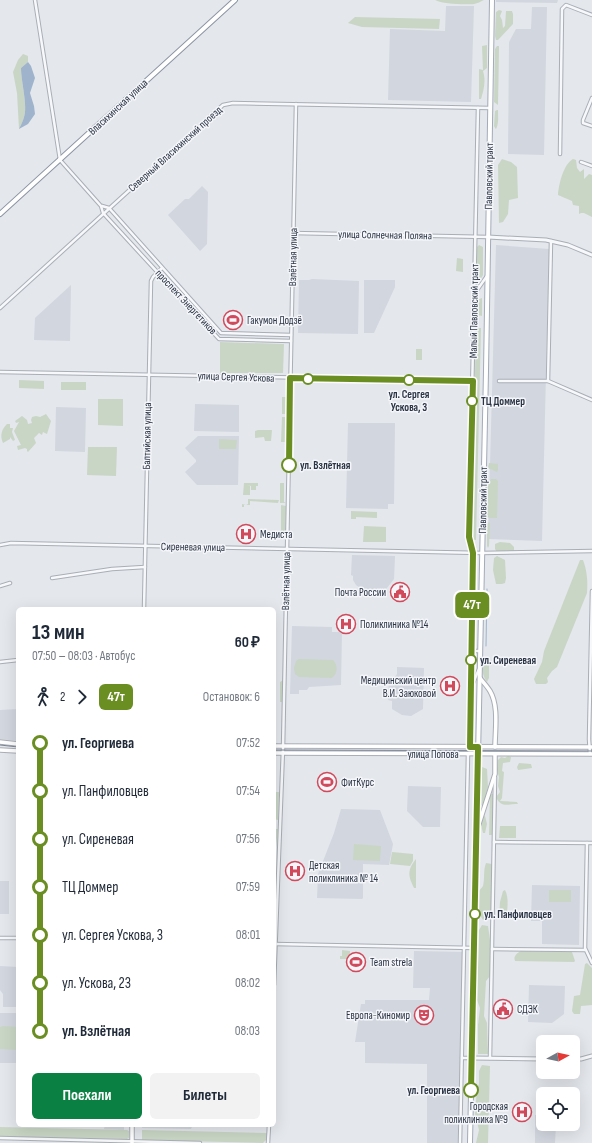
<!DOCTYPE html>
<html lang="ru">
<meta charset="utf-8">
<style>
:root{--surface:#fff;--page:#f2f2f3;--text:#1f2937;--muted:#747a83;--accent:#0b8043}
body{margin:0;font-family:"Sofia Sans Condensed",sans-serif;background:var(--page);color:var(--text);height:100vh;display:flex;flex-direction:column;font-size:15px;white-space:nowrap}
*{box-sizing:border-box;margin:0}
p{font-size:13px;color:var(--muted)}
.icon{flex:none;width:22px;height:22px;fill:none;stroke:currentColor;stroke-width:2;stroke-linecap:round;stroke-linejoin:round}
.map{position:relative;flex:1;overflow:hidden}
.drawer{position:absolute;left:16px;top:607px;width:260px;height:520px;display:flex;flex-direction:column;background:var(--surface);border-radius:6px;box-shadow:0 4px 16px #0002}
.drawer>*{flex:none}
.badge{padding:0 8px;border-radius:6px;font-size:14px;line-height:26px}
.needle{width:26px;rotate:82deg}
.controls{position:absolute;left:536px;top:1035px;display:grid;gap:8px}
.controls a{display:grid;place-items:center;width:44px;height:44px;border-radius:6px;background:var(--surface);box-shadow:0 4px 16px #0002;font-size:20px}
.map>.badge{position:absolute;translate:-50% -50%;box-shadow:0 0 0 2px #fff}
.legs{display:flex;align-items:center;gap:6px;height:44px;padding:0 16px;font-size:13px}
.legs p{margin-inline-start:auto}
.overview{display:flex;align-items:center;justify-content:space-between;height:68px;padding:0 16px}
h1{font-size:22px;font-weight:700;line-height:30px}
.action{display:flex;gap:8px;margin-top:auto;padding:8px 16px}
.action a{flex:1;height:46px;border-radius:6px;background:var(--accent);color:#fff;font-size:16px;font-weight:700;line-height:46px;text-align:center}
.action a+a{background:var(--page);color:var(--text)}
ul{padding:0 16px;list-style:none}
li{display:flex;align-items:center;gap:14px;height:48px;font-size:15px}
li i{display:grid;place-items:center;width:6px;height:100%;margin:0 5px;background:currentColor}
li i::after{content:'';width:10px;height:10px;margin:-5px;border:3px solid;border-radius:50%;background:var(--surface)}
li p{margin-inline-start:auto}
li:first-child i{background:linear-gradient(#0000 50%,currentColor 0)}
li:last-child i{background:linear-gradient(currentColor 50%,#0000 0)}
.map>svg:first-child{display:block}
.built{fill:#d2d6de}
.green{fill:#c9d6c5}
.water{fill:#9fb4cc}
.lines{fill:none;stroke-linecap:round;stroke-linejoin:round}
.stream{stroke:#9fb4cc;stroke-width:1}
.minor-casing{stroke:#a9aeb7;stroke-width:4.5}
.tertiary-casing{stroke:#a9aeb7;stroke-width:5}
.secondary-casing{stroke:#a9aeb7;stroke-width:5.5}
.primary-casing{stroke:#a3abb8;stroke-width:6}
.trunk-casing{stroke:#8b94a3;stroke-width:6}
.minor{stroke:#f7f8fa;stroke-width:2.5}
.tertiary{stroke:#f7f8fa;stroke-width:3}
.secondary{stroke:#fff;stroke-width:3.5}
.primary{stroke:#fff;stroke-width:4}
.trunk{stroke:#fff;stroke-width:4}
.tram{stroke:#7d8696;stroke-width:1}
.line-1-casing{stroke:#fff;stroke-width:9}
.line-1{stroke:#6b8e23;stroke-width:6}
.stop-1-dot{fill:#fff;stroke:#6b8e23;stroke-width:2}
.labels{text-anchor:middle;dominant-baseline:central;stroke-width:3;stroke-linejoin:round;paint-order:stroke}
.street-label{font-size:11px;fill:#2b3445;stroke:#f4f6f9}
.poi-label{font-size:11px;fill:#2b3445;stroke:#f4f6f9;text-anchor:start}
.stop-label{font-size:11px;font-weight:bold;fill:#2b3445;stroke:#f4f6f9;text-anchor:start}
</style>
<div class="map">
<svg width="592" height="1143" viewBox="0 0 592 1143">
<rect width="100%" height="100%" fill="#e4e7ec"/>
<g class="built">
<polygon points="496,0 558,0 557,3 496,2"/>
<polygon points="446,6 474,6 471,102 388,100 390,29 445,31"/>
<polygon points="532,7 547,7 544,155 508,154 509,42 516,29 531,29"/>
<polygon points="202,186 208,192 207,244 200,251 168,215 185,199 189,199"/>
<polygon points="496,245 549,249 542,541 488,539"/>
<polygon points="312,279 359,281 358,334 298,333 299,280 309,280"/>
<polygon points="364,280 395,280 395,287 374,333 364,333"/>
<polygon points="71,285 70,341 34,340 35,318"/>
<polygon points="195,404 239,405 239,432 194,431"/>
<polygon points="56,407 86,408 85,452 55,451"/>
<polygon points="348,423 395,423 394,504 388,504 388,509 346,508"/>
<polygon points="198,436 239,436 238,485 197,485 185,472 196,462 196,460 185,448"/>
<polygon points="352,555 395,556 394,579 383,593 366,592 356,585 353,580 353,576 351,575"/>
<polygon points="292,626 332,627 332,632 342,632 341,685 309,687 307,690 299,690 299,694 290,694"/>
<polygon points="397,667 424,668 423,709 411,716 402,715 392,709 392,701 388,700 389,682 395,677 397,674"/>
<polygon points="18,709 18,741 0,739 0,710"/>
<polygon points="408,786 441,787 440,827 423,827 407,811"/>
<polygon points="341,809 380,810 393,844 389,865 363,864 363,898 362,899 317,898 318,874 334,833"/>
<rect x="0" y="881" width="9" height="33"/>
<polygon points="532,885 580,886 579,945 542,944 542,921 531,921"/>
<polygon points="414,951 464,952 460,1143 427,1143 427,1064 365,1063 365,1042 355,1042 361,1004 365,1004 365,1000 429,1000 430,988 413,988"/>
<polygon points="0,966 18,967 18,1007 3,1007 3,994 0,990"/>
<polygon points="529,985 565,986 564,1014 552,1023 528,1022"/>
<rect x="0" y="1013" width="18" height="50"/>
<polygon points="535,1115 543,1115 543,1124 556,1125 555,1143 535,1143"/>
<polygon points="105,1125 124,1125 124,1130 104,1129"/>
<polygon points="143,1125 197,1125 197,1127 192,1127 191,1129 142,1128"/>
</g>
<g class="green">
<path d="M435,0H484C480,2 478,3 474,4C465,5 442,4 435,0Z"/>
<polygon points="499,10 502,11 500,16 502,20 503,28 505,26 506,11 512,11 513,14 513,24 498,40 496,40 495,36 496,12"/>
<polygon points="355,17 440,19 439,29 362,27 348,23"/>
<path d="M487,45V68L483,71C486,80 484,90 481,99H479V69L483,70L482,46Z"/>
<polygon points="497,46 499,46 499,51 498,105 494,102 495,49"/>
<path d="M23,54L28,56V62L21,68C21,81 28,107 24,117C23,121 21,125 19,129L17,93L13,72L18,60Z"/>
<path d="M497,110H498C498,116 499,124 496,129L495,128L494,126L495,111Z"/>
<polygon points="502,159 511,162 517,167 518,198 509,200 508,214 503,222 499,223 498,165"/>
<path d="M573,159L576,160L577,168L580,172L584,169V179L589,174L592,175V217L584,213H581L579,214V206L573,205L572,201L558,195C559,184 563,165 573,159Z"/>
<polygon points="479,245 483,247 483,275 476,287 477,247"/>
<polygon points="457,258 463,259 463,272 456,271"/>
<polygon points="482,298 482,316 477,315 477,300"/>
<polygon points="476,328 481,328 476,540 471,540"/>
<polygon points="220,342 284,344 283,373 220,373"/>
<rect x="416" y="349" width="6" height="11"/>
<polygon points="19,380 44,381 44,389 19,388"/>
<rect x="61" y="382" width="25" height="8"/>
<polygon points="282,397 286,397 285,414 282,414"/>
<polygon points="98,399 123,399 123,426 98,425"/>
<polygon points="46,414 51,421 47,434 43,432 42,435 39,433 34,438 36,443 28,452 27,451 27,449 25,448 18,450 17,446 21,445 14,431 19,422 16,423 15,421 22,416 27,420 28,424 32,423 31,420 32,417 36,416 40,417"/>
<polygon points="282,417 286,417 285,442 281,442"/>
<path d="M7,424H10V428H13L12,432L15,440L13,441L10,437V439L3,443C0,436 1,430 7,424Z"/>
<polygon points="255,430 272,430 271,441 265,441 264,437 255,438 255,431 258,431"/>
<polygon points="219,439 237,440 236,449 219,449"/>
<polygon points="88,447 117,447 116,476 87,475"/>
<polygon points="489,463 498,464 498,470 497,472 488,468"/>
<polygon points="491,479 496,479 498,481 497,518 490,518 487,517 488,484"/>
<polygon points="244,483 258,483 258,486 256,486 256,490 251,490 251,486 247,485 250,486 250,495 243,495"/>
<polygon points="280,483 284,483 284,502 286,503 280,503"/>
<polygon points="248,499 279,500 278,503 250,501 250,505 244,505 244,507 242,507 242,504 246,505 248,504"/>
<polygon points="281,505 286,506 285,531 281,531"/>
<polygon points="351,511 377,512 377,518 356,517 356,519 351,519"/>
<polygon points="489,522 490,524 489,546 488,548 487,546 487,524"/>
<polygon points="364,526 386,527 386,542 363,542"/>
<polygon points="500,542 510,543 514,547 514,551 512,553 497,552 495,549 495,544"/>
<polygon points="497,556 505,560 506,578 505,583 502,584 496,584 493,570 494,558"/>
<path d="M580,560H583C587,571 588,581 587,593L557,667L552,671L547,678L548,682L546,684H536L534,679L542,662L544,651Z"/>
<path d="M299,659L333,660C338,665 338,673 332,678L299,677L295,674L294,668L296,661Z"/>
<path d="M485,659L489,662V678L487,682C482,676 481,666 485,659Z"/>
<polygon points="283,680 284,681 283,700 283,702 280,702 280,682"/>
<path d="M508,756L511,757L510,762L503,763L502,771L504,772L502,798L500,801L517,802L518,804C507,804 501,808 496,797L500,792L498,786L499,777L497,770L498,760L501,757L505,758Z"/>
<polygon points="519,763 531,764 532,768 518,770 517,767"/>
<polygon points="482,767 487,769 488,787 483,806 481,805"/>
<polygon points="274,792 279,792 278,820 274,819"/>
<polygon points="490,794 493,794 493,835 489,835"/>
<path d="M483,815L485,816L487,824L485,833H483C481,827 481,821 483,815Z"/>
<polygon points="274,821 275,821 275,829 278,829 276,847 274,847"/>
<polygon points="500,826 516,826 516,838 499,838"/>
<polygon points="354,844 381,846 380,861 353,860"/>
<polygon points="392,852 413,854 413,861 410,866 390,864"/>
<path d="M416,859V888H414C408,876 407,870 416,859Z"/>
<path d="M486,863L492,864L491,918L483,920C478,914 477,899 479,891C480,889 482,888 483,886C485,878 483,871 486,863Z"/>
<path d="M505,890C509,897 508,912 505,919L499,917L500,902L503,891Z"/>
<rect x="549" y="890" width="22" height="12"/>
<polygon points="482,925 488,926 490,940 490,976 486,981 484,1016 487,1023 488,1054 478,1054 478,1025 480,1008 477,1000 479,930"/>
<polygon points="342,950 350,951 350,959 340,959 340,956 342,956"/>
<path d="M521,951L572,952L575,961L574,962L515,961C513,956 517,953 521,951Z"/>
<polygon points="587,963 592,968 592,1005 581,1006 580,1014 574,1014 572,1011 574,996 580,995 585,964"/>
<polygon points="3,1026 18,1027 18,1050 0,1049 0,1027"/>
<polygon points="482,1065 490,1066 488,1143 476,1143 479,1130 475,1114 477,1088 479,1084 479,1071"/>
<polygon points="0,1127 127,1130 129,1131 129,1138 127,1139 0,1137"/>
<polygon points="142,1130 267,1133 267,1139 263,1143 142,1140"/>
</g>
<path class="water" d="M28,62L31,66L35,78L30,93L34,106L35,114L28,124L19,129C21,125 23,121 24,117C28,107 21,81 21,68Z"/>
<g class="lines">
<polyline class="stream" points="486,646 487,589"/>
<defs>
<g id="minor">
<polyline points="35,0 60,160 101,206 103,213 219,339 291,341"/>
<polyline points="592,98 583,120 583,123 592,126"/>
<polyline points="560,154 562,9 566,5 592,15"/>
<polyline points="581,162 592,166"/>
<polyline points="102,206 109,208 221,333 291,335"/>
<polyline points="293,233 488,237"/>
<polyline points="475,293 487,276"/>
<polyline points="0,308 223,105 233,103 490,108"/>
<polyline points="0,372 473,381"/>
<polyline points="499,381 548,381 592,400"/>
<polyline points="548,381 551,241"/>
<polyline points="0,545 11,543 482,553 592,551"/>
<polyline points="52,578 112,569 145,567"/>
<polyline points="0,586 10,583"/>
<polyline points="144,609 151,281 153,277 162,268"/>
<polyline points="471,651 480,651"/>
<polyline points="0,662 18,660"/>
<polyline points="471,688 479,669"/>
<polyline points="470,747 473,553 469,537 478,108"/>
<polyline points="590,754 589,739 592,591"/>
<polyline points="494,842 592,843"/>
<polyline points="587,843 585,948 592,963"/>
<polyline points="0,938 18,938"/>
<polyline points="275,944 474,948"/>
<polyline points="492,949 585,950"/>
<polyline points="274,985 283,749 296,104"/>
<polyline points="462,1058 472,1058"/>
<polyline points="490,1058 495,777"/>
<polyline points="0,1138 200,1143"/>
<polyline points="268,1143 269,1125"/>
<polyline points="460,1143 468,754"/>
</g>
<g id="tertiary">
<polyline points="488,237 546,240 568,245 592,255"/>
<polyline points="472,1058 543,1059"/>
<polyline points="573,1059 581,1059 592,1056"/>
</g>
<g id="secondary">
<path d="M480,678C483,682 487,686 490,691C499,706 495,730 495,747"/>
<polyline points="0,742 18,744"/>
<polyline points="274,746 592,747"/>
<polyline points="0,750 18,751"/>
<polyline points="274,753 592,754"/>
<polyline points="478,827 495,774 495,754"/>
<polyline points="132,1143 132,1125"/>
</g>
<polyline id="primary" points="470,1143 486,371 492,0"/>
<polyline id="trunk" points="0,214 235,0"/>
</defs>
<use href="#minor" class="minor-casing"/>
<use href="#tertiary" class="tertiary-casing"/>
<use href="#secondary" class="secondary-casing"/>
<use href="#primary" class="primary-casing"/>
<use href="#trunk" class="trunk-casing"/>
<use href="#minor" class="minor"/>
<use href="#tertiary" class="tertiary"/>
<use href="#secondary" class="secondary"/>
<use href="#primary" class="primary"/>
<use href="#trunk" class="trunk"/>
<g class="tram">
<polyline points="0,745 18,747"/>
<polyline points="274,750 592,751"/>
</g>
</g>
<g class="lines">
<defs>
<polyline id="line-1" points="289,465 290,378 473,381 469,537 473,553 470,747 478,747 478,751 471,1090"/>
</defs>
<use href="#line-1" class="line-1-casing"/>
<use href="#line-1" class="line-1"/>
</g>
<defs>
<symbol id="stadium-ring" viewBox="-11 -11 22 22"><circle r="9.5" fill="#f4f6f9" stroke="#d1495b" stroke-width="1.5"/><path d="M0-5a6.5 5 0 1 0 0 10a6.5 5 0 1 0 0-10ZM-3.5-1.8h7v3.6h-7Z" fill="#d1495b"/></symbol>
<symbol id="hospital-ring" viewBox="-11 -11 22 22"><circle r="9.5" fill="#f4f6f9" stroke="#d1495b" stroke-width="1.5"/><path d="M-5-5h3v3.5h4V-5h3V5h-3V1.5h-4V5h-3Z" fill="#d1495b"/></symbol>
<symbol id="civic-ring" viewBox="-11 -11 22 22"><circle r="9.5" fill="#f4f6f9" stroke="#d1495b" stroke-width="1.5"/><path d="M-.6-6.5H3V-4.5H.6V-3L4-1V1h2V6H-6V1h2V-1L-.6-3ZM-1.2 2.5V6h2.4V2.5Z" fill="#d1495b"/></symbol>
<symbol id="theatre-ring" viewBox="-11 -11 22 22"><circle r="9.5" fill="#f4f6f9" stroke="#d1495b" stroke-width="1.5"/><path d="M-5-5.5Q0-4 5-5.5V0Q5 5 0 6Q-5 5-5 0ZM-3.3-2.5H-1v1.5H-3.3ZM1-2.5H3.3v1.5H1ZM-2.8 1Q0 5.5 2.8 1Z" fill="#d1495b"/></symbol>
</defs>
<g fill-rule="evenodd">
<use href="#stadium-ring" x="222" y="309" width="22" height="22"/>
<use href="#hospital-ring" x="235" y="523" width="22" height="22"/>
<use href="#civic-ring" x="389" y="581" width="22" height="22"/>
<use href="#hospital-ring" x="335" y="613" width="22" height="22"/>
<use href="#hospital-ring" x="439" y="675" width="22" height="22"/>
<use href="#stadium-ring" x="316" y="771" width="22" height="22"/>
<use href="#hospital-ring" x="284" y="860" width="22" height="22"/>
<use href="#stadium-ring" x="345" y="951" width="22" height="22"/>
<use href="#civic-ring" x="492" y="998" width="22" height="22"/>
<use href="#theatre-ring" x="413" y="1004" width="22" height="22"/>
<use href="#hospital-ring" x="511" y="1101" width="22" height="22"/>
</g>
<g class="stop-1-dot">
<circle cx="308" cy="379" r="5"/>
<circle cx="409" cy="380" r="5"/>
<circle cx="472" cy="401" r="5"/>
<circle cx="289" cy="465" r="7"/>
<circle cx="471" cy="660" r="5"/>
<circle cx="475" cy="914" r="5"/>
<circle cx="471" cy="1090" r="7"/>
</g>
<g class="labels">
<g class="street-label">
<text transform="translate(118 107) rotate(-43)">Власихинская улица</text>
<text transform="translate(175 149) rotate(-42)">Северный Власихинский проезд</text>
<text transform="translate(489 176) rotate(-89)">Павловский тракт</text>
<text transform="translate(385 235) rotate(1)">улица Солнечная Поляна</text>
<text transform="translate(293 257) rotate(-89)">Взлётная улица</text>
<text transform="translate(186 302) rotate(47)">проспект Энергетиков</text>
<text transform="translate(474 311) rotate(-89)">Малый Павловский тракт</text>
<text transform="translate(236 377) rotate(2)">улица Сергея Ускова</text>
<text transform="translate(147 436) rotate(-89)">Балтийская улица</text>
<text transform="translate(483 500) rotate(-89)">Павловский тракт</text>
<text transform="translate(193 547) rotate(1)">Сиреневая улица</text>
<text transform="translate(286 581) rotate(-89)">Взлётная улица</text>
<text x="433" y="754">улица Попова</text>
</g>
<g class="poi-label">
<text x="247" y="320">Гакумон Додзё</text>
<text x="260" y="534">Медиста</text>
<text x="386" y="592" text-anchor="end">Почта России</text>
<text x="360" y="624">Поликлиника №14</text>
<text x="436" y="680" text-anchor="end">Медицинский центр<tspan x="436" dy="13">В.И. Заюковой</tspan></text>
<text x="341" y="782">ФитКурс</text>
<text x="309" y="865">Детская<tspan x="309" dy="13">поликлиника № 14</tspan></text>
<text x="370" y="962">Team strela</text>
<text x="517" y="1009">СДЭК</text>
<text x="410" y="1015" text-anchor="end">Европа-Киномир</text>
<text x="508" y="1106" text-anchor="end">Городская<tspan x="508" dy="13">поликлиника №9</tspan></text>
</g>
<g class="stop-label">
<text x="409" y="394" text-anchor="middle">ул. Сергея<tspan x="409" dy="13">Ускова, 3</tspan></text>
<text x="481" y="401">ТЦ Доммер</text>
<text x="300" y="465">ул. Взлётная</text>
<text x="480" y="660">ул. Сиреневая</text>
<text x="484" y="914">ул. Панфиловцев</text>
<text x="460" y="1090" text-anchor="end">ул. Георгиева</text>
</g>
</g>
</svg>
<div class="controls">
<a><svg class="needle" viewBox="-14 -14 28 28"><path d="M0-13l5 13h-10z" fill="#e53935"/><path d="M0 13l5-13h-10z" fill="#747a83"/></svg></a>
<a><svg class="icon" aria-label="locate" viewBox="0 0 24 24"><circle cx="12" cy="12" r="6"/><path d="M12 2v4M12 18v4M2 12h4M18 12h4"/></svg></a>
</div>
<b class="badge" style="left:472px;top:605px;background:#6b8e23;color:#fff">47т</b>
<section class="drawer">
<div class="overview"><div><h1>13 мин</h1><p>07:50 – 08:03 · Автобус</p></div><b>60 ₽</b></div>
<div class="legs"><svg class="icon" aria-label="walk" viewBox="0 0 24 24"><circle cx="13" cy="4" r="2"/><path d="M13 8l-2 6 4 7M11 14l-3 7M7 12l3-4h3l4 4"/></svg>2<svg class="icon" aria-label="forward" viewBox="0 0 24 24"><path d="M9 5l7 7-7 7"/></svg><b class="badge" style="background:#6b8e23;color:#fff">47т</b><p>Остановок: 6</p></div>
<ul>
<li><i style="color:#6b8e23"></i><b>ул. Георгиева</b><p>07:52</p></li>
<li><i style="color:#6b8e23"></i><span>ул. Панфиловцев</span><p>07:54</p></li>
<li><i style="color:#6b8e23"></i><span>ул. Сиреневая</span><p>07:56</p></li>
<li><i style="color:#6b8e23"></i><span>ТЦ Доммер</span><p>07:59</p></li>
<li><i style="color:#6b8e23"></i><span>ул. Сергея Ускова, 3</span><p>08:01</p></li>
<li><i style="color:#6b8e23"></i><span>ул. Ускова, 23</span><p>08:02</p></li>
<li><i style="color:#6b8e23"></i><b>ул. Взлётная</b><p>08:03</p></li>
</ul>
<div class="action"><a>Поехали</a><a>Билеты</a></div>
</section>
</div>
